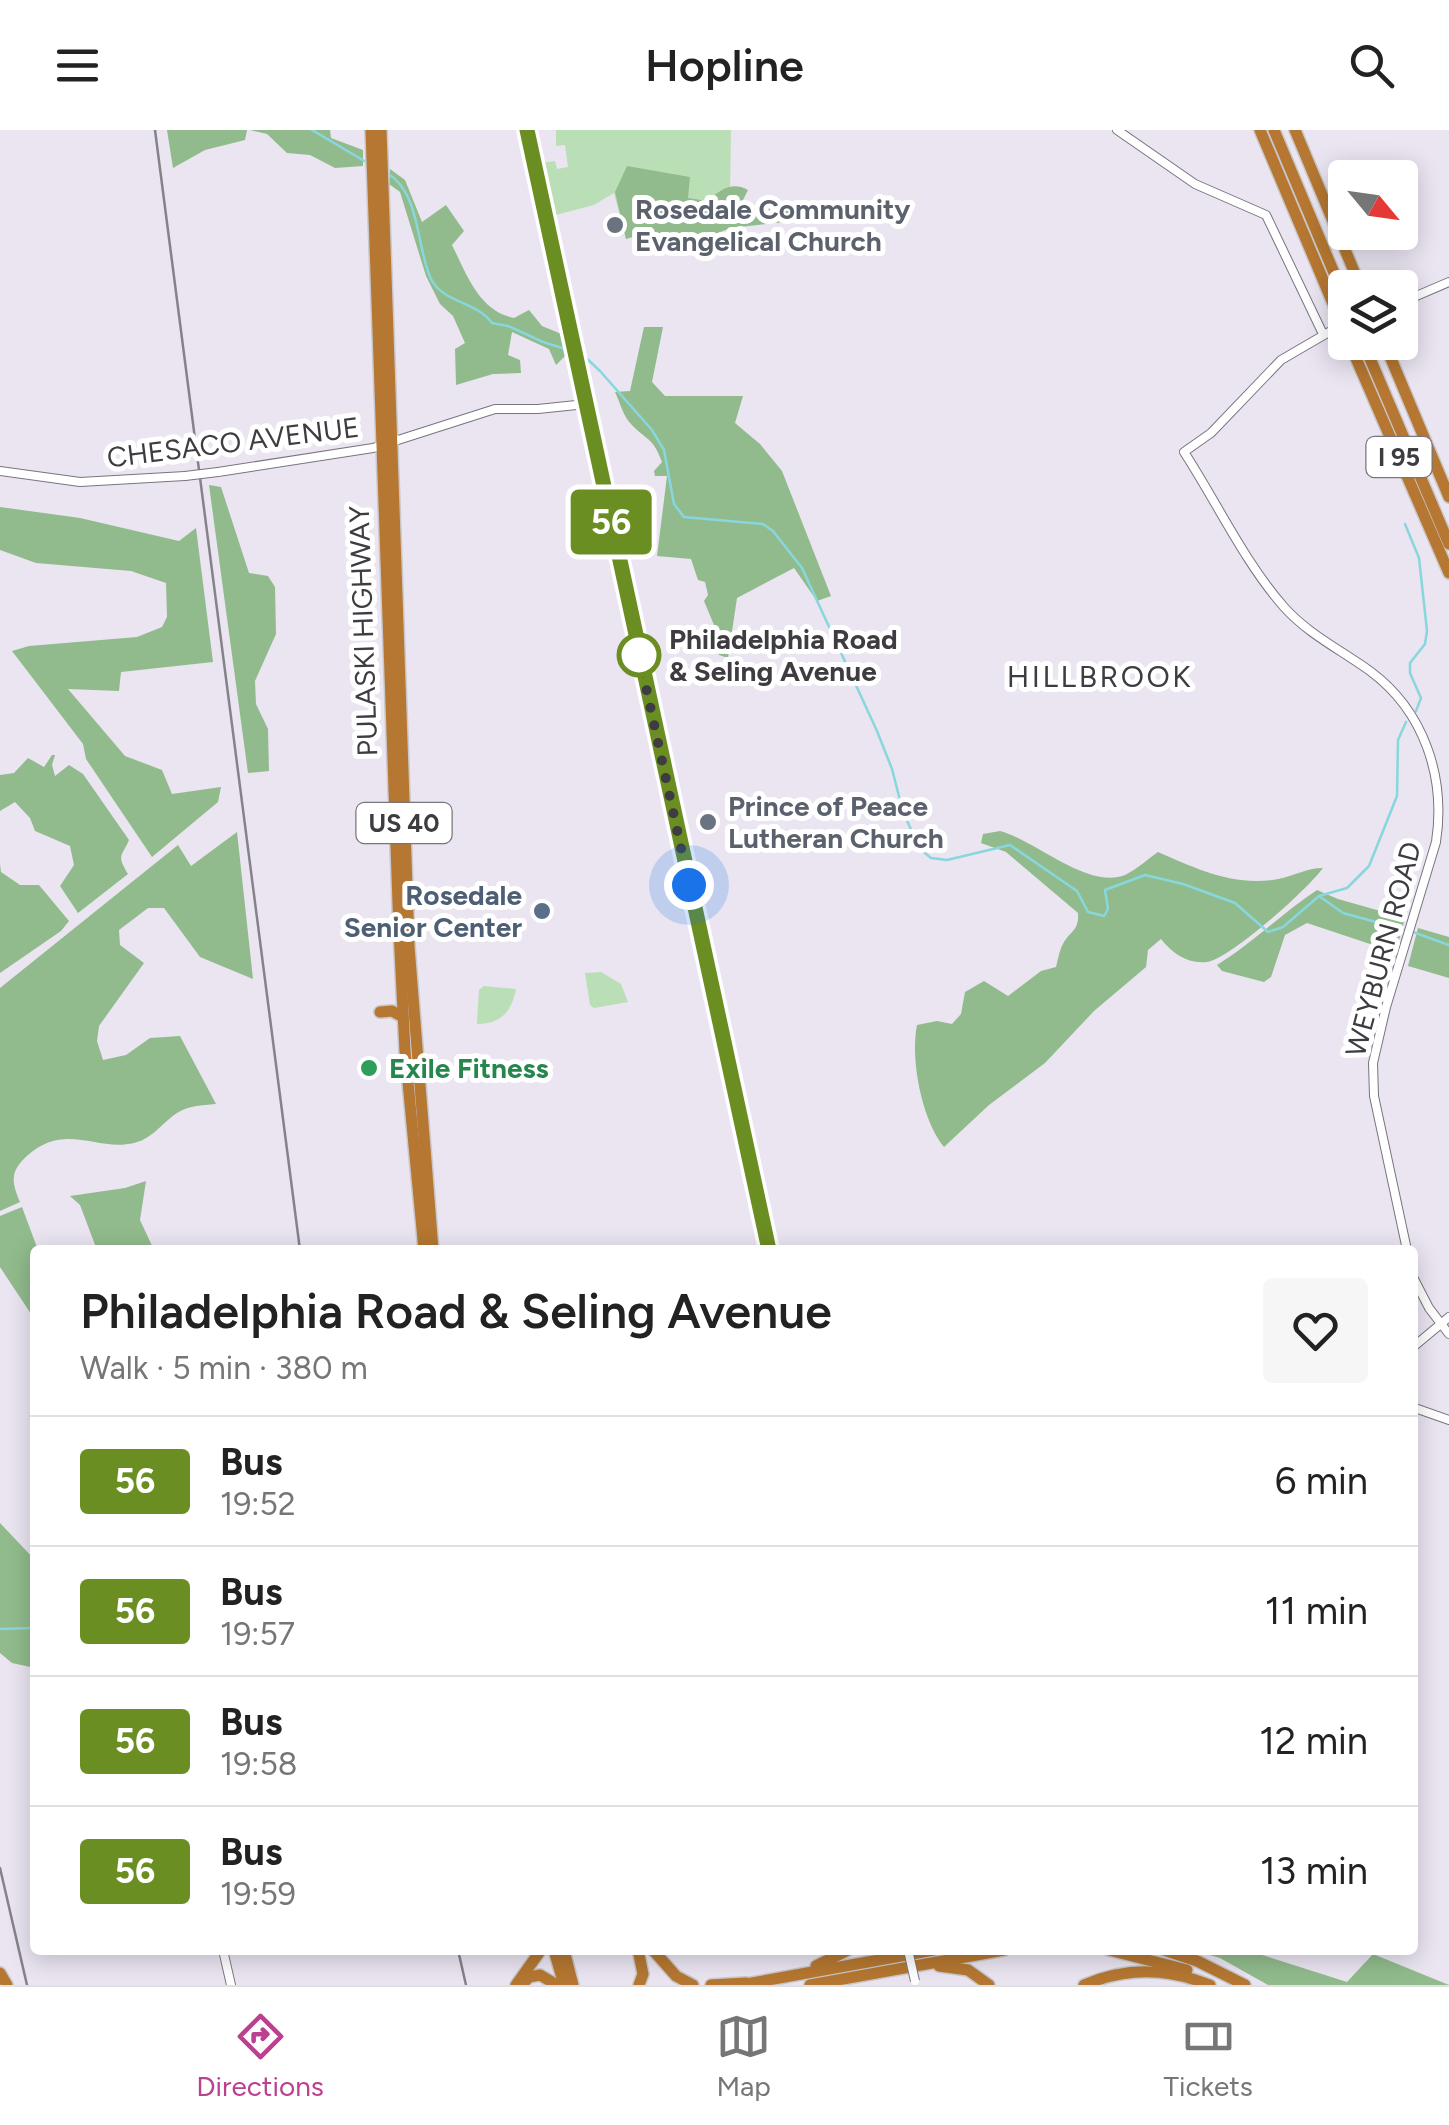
<!DOCTYPE html>
<meta charset="utf-8">
<style>
:root{--surface:#fff;--page:#f6f6f6;--text:#222;--muted:#767676;--line:#e0e0e0;--accent:#bc4090}
body{margin:0;font-family:Figtree,sans-serif;background:var(--page);color:var(--text);height:100vh;display:flex;flex-direction:column;font-size:38px;white-space:nowrap}
*{box-sizing:border-box;margin:0}
p{font-size:32px;color:var(--muted)}
.icon{flex:none;width:55px;height:55px;fill:none;stroke:currentColor;stroke-width:2;stroke-linecap:round;stroke-linejoin:round}
.map{position:relative;flex:1;overflow:hidden}
.side{position:absolute;left:30px;top:1115px;width:1388px;height:710px;display:flex;flex-direction:column;background:var(--surface);border-radius:10px;box-shadow:0 5px 25px #0003}
.side>*{flex:none}
.badge{padding:0 20px;border-radius:8px;font-size:35px;line-height:65px}
.needle{width:65px;rotate:119deg}
.fabs{position:absolute;left:1328px;top:30px;display:grid;gap:20px}
.fabs a{display:grid;place-items:center;width:90px;height:90px;border-radius:10px;background:var(--surface);box-shadow:0 5px 25px #0003;font-size:50px}
.you{position:absolute;width:50px;height:50px;margin:-25px;border:8px solid #fff;border-radius:50%;background:#1a73e8;box-shadow:0 0 0 15px #1a73e833}
.map>.badge{position:absolute;translate:-50% -50%;box-shadow:0 0 0 5px #fff}
.round{display:grid;place-items:center;flex:none;width:105px;height:105px;border-radius:10px;background:var(--page)}
.overview{display:flex;align-items:center;justify-content:space-between;height:170px;padding:0 50px}
h1{font-size:48px;font-weight:600;line-height:75px}
ul{padding:0;list-style:none}
li{display:flex;align-items:center;gap:30px;height:130px;padding:0 50px;border-top:2px solid var(--line)}
li div{flex:1}
li b{display:block;font-size:38px}
li em{font-style:normal}
li .badge{min-width:110px;font-weight:700;text-align:center}
header{display:flex;justify-content:space-between;align-items:center;height:130px;padding:0 50px;background:var(--surface);font-size:45px;font-weight:600}
.dock{display:flex;justify-content:space-around;align-items:center;height:140px;border-top:2px solid var(--line);background:var(--surface);font-size:28px;color:var(--muted)}
.dock a{display:grid;justify-items:center;gap:5px}
.dock .selected{color:var(--accent)}
.map>svg:first-child{display:block}
.green{fill:#badfb7}
.forest{fill:#91bb8d}
.lines{fill:none;stroke-linecap:round;stroke-linejoin:round}
.stream{stroke:#88d7dc;stroke-width:2.5}
.secondary-casing{stroke:#78757f;stroke-width:10}
.highway-casing{stroke:#c9c8ca;stroke-width:14}
.secondary{stroke:#fff;stroke-width:8}
.highway{stroke:#b57731;stroke-width:11}
.rail{stroke:#85828a;stroke-width:2.5}
.secondary-bridge-casing{stroke:#78757f;stroke-width:10;stroke-linecap:butt}
.secondary-bridge{stroke:#fff;stroke-width:8}
.line-casing{stroke:#fff;stroke-width:22}
.line{stroke:#6b8e23;stroke-width:15}
.walk{stroke:#3e3c41;stroke-width:10;stroke-dasharray:0 18}
.worship-dot{fill:#6b7280;stroke:#fff;stroke-width:4}
.stop-dot{fill:#fff;stroke:#6b8e23;stroke-width:5}
.service-dot{fill:#5c6f8a;stroke:#fff;stroke-width:4}
.leisure-dot{fill:#2e9e5b;stroke:#fff;stroke-width:4}
.labels{text-anchor:middle;dominant-baseline:central;stroke-width:10;stroke-linejoin:round;paint-order:stroke}
.shield{fill:#fff;stroke:#78767a;stroke-width:2.5}
.shield-label{font-size:25px;font-weight:bold;fill:#3e3c41}
.worship-label{font-size:28px;font-weight:bold;fill:#5b616d;stroke:#fff;text-anchor:start}
.street-label{font-size:28px;fill:#3e3c41;stroke:#fff}
.stop-label{font-size:28px;font-weight:bold;fill:#3e3c41;stroke:#fff;text-anchor:start}
.service-label{font-size:28px;font-weight:bold;fill:#4e5e75;stroke:#fff;text-anchor:end}
.leisure-label{font-size:28px;font-weight:bold;fill:#27864d;stroke:#fff;text-anchor:start}
.neighbourhood-label{font-size:30px;letter-spacing:2.5px;fill:#3e3c41;stroke:#fff}
</style>
<header><svg class="icon" aria-label="menu" viewBox="0 0 24 24"><path d="M4 6h16M4 12h16M4 18h16"/></svg>Hopline<svg class="icon" aria-label="search" viewBox="0 0 24 24"><circle cx="10" cy="10" r="6"/><path d="M15 15l6 6"/></svg></header>
<div class="map">
<svg width="1449" height="1855" viewBox="0 0 1449 1855">
<rect width="100%" height="100%" fill="#eae5f1"/>
<g class="green">
<polygon points="556,0 731,0 730,66 626,109 614,63 594,75 552,86 540,33 555,31 557,39 568,37 565,15 556,16"/>
<polygon points="601,842 621,854 628,872 594,878 590,875 585,843"/>
<path d="M484,856L516,859C512,881 501,894 477,894L479,860Z"/>
</g>
<g class="forest">
<polygon points="167,0 247,0 245,10 205,20 173,38"/>
<polygon points="250,0 330,0 331,8 363,20 363,36 335,38 310,25 287,23 267,4"/>
<path d="M627,36L690,47L688,68L707,71C721,60 731,51 748,60L742,72L745,76L786,78L792,82L791,87L784,92L731,98L660,125L654,109L643,104L626,109L615,62Z"/>
<path d="M390,39L405,50L422,92L446,75L464,101L452,115C467,145 479,181 514,188L529,180L542,196L564,205L567,224L556,235L549,219L512,202L508,225L520,230L521,243L493,244L456,255L455,219L465,213L453,186L440,174L426,146L400,62L389,54Z"/>
<path d="M644,197H663L652,252L665,266H743L735,293L760,314L782,341L831,466L817,471L794,438L737,468L728,528L719,525L714,495L704,471L708,465L705,452L698,450L691,429L657,426L667,346H655L654,341L662,332C653,307 647,311 631,294C623,286 620,272 615,262L630,261Z"/>
<polygon points="209,355 221,357 249,443 268,446 275,457 276,504 255,551 256,574 268,599 269,641 248,643"/>
<polygon points="0,377 80,388 179,411 196,398 213,532 121,542 119,561 68,559 125,626 162,640 172,664 221,657 218,672 152,727 86,629 83,614 12,521 29,516 137,507 162,497 167,487 166,453 131,441 36,433 0,420"/>
<path d="M52,625H55L52,635L55,646L69,635L83,644L129,710C122,727 116,724 128,744L78,783L60,756L74,735L70,716L35,701L30,688L15,672L0,681V645L14,643L28,628L44,637Z"/>
<path d="M1000,701C1035,710 1088,760 1125,745C1136,740 1148,729 1158,722C1197,739 1234,757 1278,749C1294,746 1306,738 1323,738C1308,759 1230,829 1207,832C1187,834 1172,823 1161,809L1148,820L1146,837L1094,881L1045,933L989,975L944,1017C922,990 910,930 917,895L937,891L952,894L961,884L965,862L984,851L1008,866L1041,841L1056,837C1058,829 1060,818 1064,812C1072,800 1079,800 1078,783L1006,722L981,713L983,704Z"/>
<path d="M237,702L253,849L200,827L164,778H148L119,800L120,815L144,833L99,896L97,911L103,930L126,925L150,908L180,906L216,974C206,975 195,975 185,979C166,986 156,1008 134,1013C97,1022 66,992 28,1025C10,1041 11,1051 20,1072L0,1081V858L178,715L191,736Z"/>
<polygon points="0,734 1,742 20,755 39,755 69,791 61,801 0,843"/>
<path d="M1317,760L1338,769L1405,788L1392,837L1378,833L1376,816L1307,793L1285,805L1271,847L1264,852L1222,841L1217,835C1253,813 1282,783 1317,760Z"/>
<polygon points="1418,798 1449,807 1449,848 1408,836"/>
<polygon points="146,1051 140,1090 154,1120 97,1120 80,1075 70,1066 125,1058"/>
<polygon points="22,1077 38,1120 35,1120 35,1190 0,1137 0,1086"/>
<polygon points="0,1393 35,1430 35,1538 12,1533 0,1523"/>
<polygon points="1193,1820 1254,1820 1256,1823 1347,1852 1373,1824 1449,1855 1268,1855 1220,1828"/>
</g>
<g class="lines">
<g class="stream">
<polyline points="312,0 366,32"/>
<path d="M387,43C421,63 416,117 431,149C443,173 476,171 492,193L508,196L543,212L582,224L600,241L652,300L664,320L674,374L684,387L763,394L773,401L802,438L877,601L892,639L903,682L920,719L931,728L947,730L1010,715L1077,761L1088,782L1104,786L1108,779L1105,760L1145,745L1183,754L1235,773L1268,802L1283,797L1319,766L1343,783L1405,800"/>
<polyline points="1405,394 1419,428 1427,501 1425,514 1410,533 1410,543 1421,568 1416,581"/>
<polyline points="1319,766 1347,758 1369,736 1397,666 1398,610 1406,592"/>
<polyline points="1413,802 1449,815"/>
<polyline points="0,1499 35,1498"/>
</g>
<defs>
<g id="secondary">
<polyline points="527,0 769,1120"/>
<polyline points="1117,0 1195,54 1266,85 1323,204"/>
<polyline points="1400,173 1449,152"/>
<path d="M1336,198L1281,230L1211,303L1184,322C1216,371 1245,433 1284,477C1308,504 1341,520 1370,541C1424,581 1446,647 1436,712L1386,877L1373,933L1374,966L1407,1120"/>
<polyline points="0,341 80,352 185,346"/>
<polyline points="218,342 373,318 495,279 538,279 586,274"/>
<polyline points="1412,1145 1429,1178 1449,1204"/>
<polyline points="1412,1218 1449,1187"/>
<polyline points="1412,1277 1449,1290"/>
<polyline points="223,1820 231,1855"/>
</g>
<g id="highway">
<polyline points="371,0 399,801 405,921 424,1120"/>
<polyline points="381,0 409,816 433,1120"/>
<polyline points="1260,0 1345,202"/>
<polyline points="1274,0 1345,169"/>
<polyline points="1295,0 1361,158"/>
<polyline points="1349,212 1449,443"/>
<polyline points="1363,212 1449,414"/>
<polyline points="1384,212 1449,367"/>
<polyline points="380,882 392,881 403,887"/>
<polyline points="554,1820 564,1855"/>
<polyline points="564,1820 573,1855"/>
<polyline points="638,1820 643,1844 639,1855"/>
<polyline points="653,1820 676,1846 693,1855"/>
<polyline points="1109,1820 1187,1840"/>
<polyline points="1164,1820 1197,1831 1245,1855"/>
<polyline points="816,1836 848,1820"/>
<polyline points="939,1836 968,1840 989,1855"/>
<polyline points="0,1843 7,1855"/>
<polyline points="516,1855 541,1820"/>
<polyline points="522,1855 529,1847 540,1845 557,1855"/>
<polyline points="711,1855 746,1853"/>
<polyline points="741,1855 934,1820"/>
<polyline points="810,1855 1004,1820"/>
<path d="M1084,1855C1127,1837 1167,1838 1210,1855"/>
</g>
</defs>
<use href="#secondary" class="secondary-casing"/>
<use href="#highway" class="highway-casing"/>
<use href="#secondary" class="secondary"/>
<use href="#highway" class="highway"/>
<g class="rail">
<polyline points="155,0 300,1120"/>
<polyline points="0,1738 27,1855"/>
<polyline points="458,1820 466,1855"/>
</g>
<defs>
<g id="secondary-bridge">
<polyline points="1336,198 1345,195"/>
<polyline points="185,346 218,342"/>
<polyline points="908,1820 915,1851"/>
</g>
</defs>
<use href="#secondary-bridge" class="secondary-bridge-casing"/>
<use href="#secondary-bridge" class="secondary-bridge"/>
</g>
<g class="lines">
<defs>
<polyline id="line" points="527,0 769,1120"/>
</defs>
<use href="#line" class="line-casing"/>
<use href="#line" class="line"/>
<polyline class="walk" points="639,525 689,755"/>
</g>
<g class="worship-dot">
<circle cx="615" cy="95" r="10"/>
<circle cx="708" cy="692" r="10"/>
</g>
<circle class="stop-dot" cx="639" cy="525" r="20"/>
<circle class="service-dot" cx="542" cy="781" r="10"/>
<circle class="leisure-dot" cx="369" cy="938" r="10"/>
<g class="labels">
<g class="shield">
<rect x="1366.5" y="307" width="65" height="40" rx="8"/>
<rect x="356.5" y="673" width="95" height="40" rx="8"/>
</g>
<g class="shield-label">
<text x="1399" y="327">I 95</text>
<text x="404" y="693">US 40</text>
</g>
<g class="worship-label">
<text x="635" y="79">Rosedale Community<tspan x="635" dy="32">Evangelical Church</tspan></text>
<text x="728" y="676">Prince of Peace<tspan x="728" dy="32">Lutheran Church</tspan></text>
</g>
<g class="street-label">
<text transform="translate(233 312) rotate(-7)">CHESACO AVENUE</text>
<text transform="translate(363 501) rotate(-92)">PULASKI HIGHWAY</text>
<text transform="translate(1383 819) rotate(-75)">WEYBURN ROAD</text>
</g>
<g class="stop-label">
<text x="669" y="509">Philadelphia Road<tspan x="669" dy="32">&amp; Seling Avenue</tspan></text>
</g>
<g class="service-label">
<text x="522" y="765">Rosedale<tspan x="522" dy="32">Senior Center</tspan></text>
</g>
<g class="leisure-label">
<text x="389" y="938">Exile Fitness</text>
</g>
<g class="neighbourhood-label">
<text x="1100" y="546">HILLBROOK</text>
</g>
</g>
</svg>
<div class="fabs">
<a><svg class="needle" viewBox="-14 -14 28 28"><path d="M0-13l5 13h-10z" fill="#e53935"/><path d="M0 13l5-13h-10z" fill="#767676"/></svg></a>
<a><svg class="icon" aria-label="layers" viewBox="0 0 24 24"><path d="M12 4l9 5-9 5-9-5zM3 14l9 5 9-5"/></svg></a>
</div>
<div class="you" style="left:689px;top:755px"></div>
<b class="badge" style="left:611px;top:392px;background:#6b8e23;color:#fff">56</b>
<section class="side">
<div class="overview"><div><h1>Philadelphia Road &amp; Seling Avenue</h1><p>Walk · 5 min · 380 m</p></div><a class="round"><svg class="icon" aria-label="heart" viewBox="0 0 24 24"><path d="M12 20l-8-8c-3-5 5-10 8-4 3-6 11-1 8 4z"/></svg></a></div>
<ul>
<li><span class="badge" style="background:#6b8e23;color:#fff">56</span><div><b>Bus</b><p>19:52</p></div><em>6 min</em></li>
<li><span class="badge" style="background:#6b8e23;color:#fff">56</span><div><b>Bus</b><p>19:57</p></div><em>11 min</em></li>
<li><span class="badge" style="background:#6b8e23;color:#fff">56</span><div><b>Bus</b><p>19:58</p></div><em>12 min</em></li>
<li><span class="badge" style="background:#6b8e23;color:#fff">56</span><div><b>Bus</b><p>19:59</p></div><em>13 min</em></li>
</ul>
</section>
</div>
<nav class="dock">
<a class="selected"><svg class="icon" aria-label="directions" viewBox="0 0 24 24"><path d="M12 3l9 9-9 9-9-9zM9 14v-3h6M13 9l2 2-2 2"/></svg>Directions</a>
<a><svg class="icon" aria-label="map" viewBox="0 0 24 24"><path d="M3 6l6-2 6 2 6-2v14l-6 2-6-2-6 2zM9 4v14M15 6v14"/></svg>Map</a>
<a><svg class="icon" aria-label="tickets" viewBox="0 0 24 24"><path d="M3 7h18v10H3zM15 7v10"/></svg>Tickets</a>
</nav>
